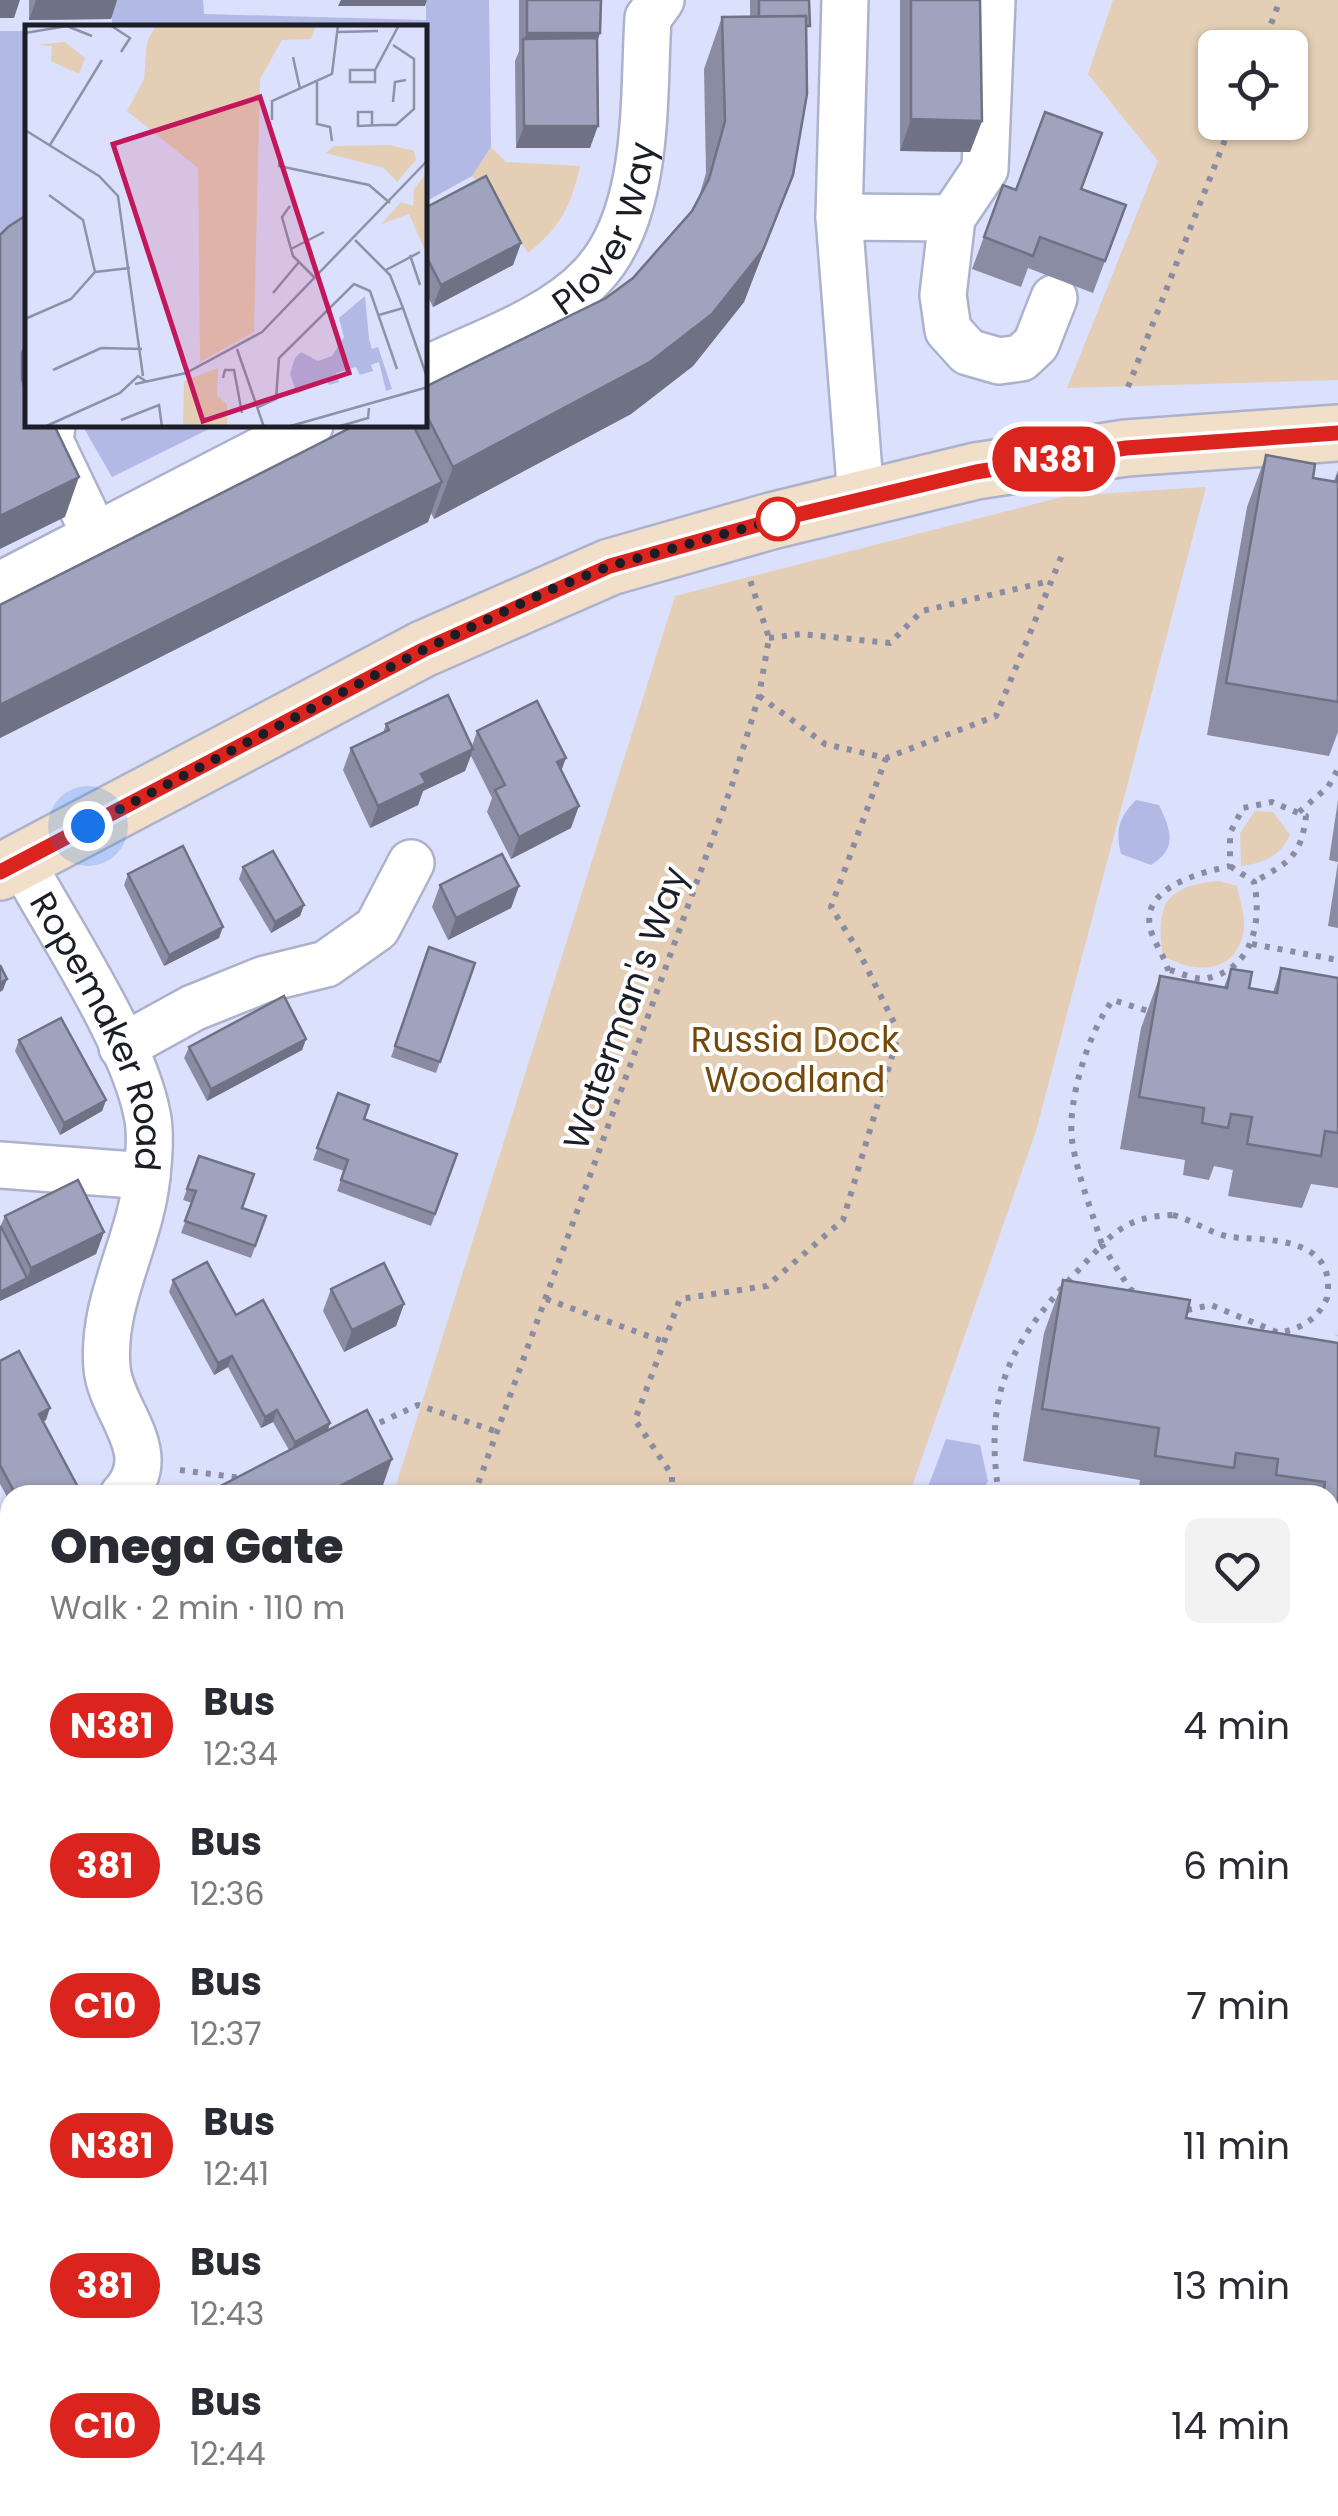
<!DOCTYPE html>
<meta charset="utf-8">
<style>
:root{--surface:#fff;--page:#f2f2f3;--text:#2b2b33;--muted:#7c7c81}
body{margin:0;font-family:Poppins,sans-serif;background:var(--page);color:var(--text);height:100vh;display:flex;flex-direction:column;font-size:38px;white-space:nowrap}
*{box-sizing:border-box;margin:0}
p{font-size:32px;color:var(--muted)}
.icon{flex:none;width:55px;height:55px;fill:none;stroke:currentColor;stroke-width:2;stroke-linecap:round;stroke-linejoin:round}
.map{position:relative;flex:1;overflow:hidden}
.sheet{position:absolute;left:0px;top:1485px;width:1340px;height:1032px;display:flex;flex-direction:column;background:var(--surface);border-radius:30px 30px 0 0;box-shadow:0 2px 8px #0004}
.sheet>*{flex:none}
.badge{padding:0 20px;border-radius:32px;font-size:35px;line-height:65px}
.tools{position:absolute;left:1198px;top:30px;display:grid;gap:20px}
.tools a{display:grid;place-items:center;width:110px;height:110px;border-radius:15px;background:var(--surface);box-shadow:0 2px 8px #0004;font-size:50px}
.you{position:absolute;width:50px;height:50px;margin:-25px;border:8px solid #fff;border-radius:50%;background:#1a73e8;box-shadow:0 0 0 15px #1a73e833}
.map>.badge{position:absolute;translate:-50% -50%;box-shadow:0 0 0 5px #fff}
.round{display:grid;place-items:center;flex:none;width:105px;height:105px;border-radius:15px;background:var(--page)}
.headline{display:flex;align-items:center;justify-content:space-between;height:170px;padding:0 50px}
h1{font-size:48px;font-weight:800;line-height:75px}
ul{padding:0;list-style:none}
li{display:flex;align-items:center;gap:30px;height:140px;padding:0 50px}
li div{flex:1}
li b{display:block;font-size:38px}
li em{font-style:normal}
li .badge{min-width:110px;font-weight:700;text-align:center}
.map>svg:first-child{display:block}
.green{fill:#e4ceb6;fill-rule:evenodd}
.water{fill:#b2b9e4}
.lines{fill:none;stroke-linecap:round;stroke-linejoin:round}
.street-casing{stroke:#adb2cc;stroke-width:50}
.secondary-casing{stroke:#adb2cc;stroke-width:60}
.path{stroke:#8a8da2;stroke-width:6;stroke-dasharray:5 8;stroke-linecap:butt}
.street{stroke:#fff;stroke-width:45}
.secondary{stroke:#f1dfc9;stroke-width:55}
.wall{fill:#898ca3}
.shaded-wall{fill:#6f7284}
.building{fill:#9fa3bd;stroke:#6f7284;stroke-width:2.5}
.line-casing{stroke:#fff;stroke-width:22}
.line{stroke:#dc241f;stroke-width:15}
.walk{stroke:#1b1d27;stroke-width:10;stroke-dasharray:0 18}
.stop-dot{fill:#fff;stroke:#dc241f;stroke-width:5}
.labels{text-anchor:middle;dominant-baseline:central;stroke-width:8;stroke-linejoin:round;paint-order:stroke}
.street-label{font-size:35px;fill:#1b1d27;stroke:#fff}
.park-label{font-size:35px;fill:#74490a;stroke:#fff}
.inset-road{fill:none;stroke:#8e92a7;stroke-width:2.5}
.view{fill:#c2185b;fill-opacity:0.15;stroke:#c2185b;stroke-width:5}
.inset-edge{fill:none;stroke:#1b1d27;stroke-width:5}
</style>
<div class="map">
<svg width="1338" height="2516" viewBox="0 0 1338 2516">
<rect width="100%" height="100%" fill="#dbe0fc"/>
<g class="green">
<path d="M1113,0H1338V380L1067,388L1158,161L1088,74ZM1215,48H1290V122H1215Z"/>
<path d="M491,147L506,162L580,166C571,206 561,227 528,253L490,194L472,176Z"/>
<polygon points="1206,487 1036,1131 909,1495 393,1495 675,596 1066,496"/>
<path d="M1255,811L1273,812L1290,835C1280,856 1264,863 1241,866L1240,833Z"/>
<path d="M1219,881L1237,886C1240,901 1247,920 1243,935C1232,976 1191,973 1163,955C1155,904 1167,885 1219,881Z"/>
<polygon points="1330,1573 1338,1574 1338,1668 1330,1667"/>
<polygon points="10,2498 10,2508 957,2508 962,2516 3,2516"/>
</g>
<g class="water">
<polygon points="112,0 203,0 204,14 426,20 426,0 489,0 491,147 472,176 425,202 425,28 112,28"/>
<polygon points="0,31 27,31 27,225 0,241"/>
<polygon points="82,425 217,425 112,477"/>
<path d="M1136,800L1159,805C1171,831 1178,848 1151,865L1121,854C1115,830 1119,817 1136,800Z"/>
<polygon points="946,1439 980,1445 988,1481 980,1495 925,1495"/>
</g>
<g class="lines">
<defs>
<g id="street">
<polyline points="845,0 839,217 861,498"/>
<polyline points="992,0 985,169 952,218 943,295 948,330 968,352 999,361 1021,358 1036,344 1054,298"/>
<polyline points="839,217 952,218"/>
<path id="s1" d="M425,370C480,343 550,321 592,276C651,214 643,98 648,18L661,0"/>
<polyline points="52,425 50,441 94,533"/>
<polyline points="0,585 310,425"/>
<path id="s2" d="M21,861C58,929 133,1041 147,1114C151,1131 149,1157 147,1175C141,1241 101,1301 107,1368C111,1412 163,1453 123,1495"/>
<polyline points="122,1047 193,1008 265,979 326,964 377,928 411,863"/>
<polyline points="0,1165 147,1176"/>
<polyline points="0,1876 10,1882"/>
<polyline points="0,1960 10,1934"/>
</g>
<polyline id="secondary" points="0,872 423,649 610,567 771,521 976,471 1126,448 1338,433"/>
</defs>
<use href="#street" class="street-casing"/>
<use href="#secondary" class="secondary-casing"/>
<g class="path">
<polyline points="1262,48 1280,0"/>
<polyline points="1128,387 1232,122"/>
<polyline points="769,638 801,634 890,643 922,611 1050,581"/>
<polyline points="759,696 825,744 886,758 996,716 1062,555"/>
<polyline points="1299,812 1328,787 1338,769"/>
<polyline points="1252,944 1338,960"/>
<path d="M1170,970C1181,973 1197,981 1208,978C1254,968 1262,920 1254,882L1230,866"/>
<path d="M1170,984C1170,964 1159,952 1152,934C1135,888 1200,873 1230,866V833L1243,808L1272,802L1306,816C1301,857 1289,862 1254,882"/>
<path d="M1173,1215C1193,1220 1211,1234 1231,1237C1263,1241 1338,1234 1327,1298C1317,1320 1302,1328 1279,1333L1211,1305L1173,1313L1154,1305L1130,1289L1102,1245C1123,1223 1142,1216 1173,1215Z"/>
<polyline points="546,1299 662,1341"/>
<polyline points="1329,1346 1338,1336"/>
<polyline points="368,1428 418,1405 498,1432"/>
<polyline points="180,1470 242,1478"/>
<polyline points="474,1495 732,785 759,696 769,638 750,580"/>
<polyline points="672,1495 672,1475 635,1420 680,1299 767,1286 843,1220 899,1033 858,950 831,907 886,758"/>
<path d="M999,1495C980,1374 1023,1328 1102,1245C1092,1211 1077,1175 1072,1140C1067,1101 1089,1030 1113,1000L1151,1012"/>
<polyline points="1330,1983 1338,1989"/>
<polyline points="0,2173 10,2178"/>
<polyline points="0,2264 10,2259"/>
<polyline points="495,2508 502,2516"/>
<polyline points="101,2516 104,2508"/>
<polyline points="236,2516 251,2508"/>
</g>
<use href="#street" class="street"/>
<use href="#secondary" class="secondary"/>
</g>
<g class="wall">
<polygon points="29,0 117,0 111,19 29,20"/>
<polygon points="519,0 601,0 600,33 597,42 590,148 516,148 515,61 519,51"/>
<polygon points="750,0 809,0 793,175 744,302 693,366 631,414 434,519 431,513 428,522 0,738 0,605 356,425 425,425 425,387 606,298 633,278 692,211 699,197 706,173 704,69 722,17 750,17"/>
<polygon points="900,0 980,0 982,121 970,152 900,151"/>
<polygon points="1003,185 1016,190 1081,189 1126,205 1093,293 1028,268 1021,287 972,269"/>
<polygon points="425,208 521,243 513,265 433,307 425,291"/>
<polygon points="1266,455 1313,478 1334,481 1338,470 1338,732 1329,756 1207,735 1247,507"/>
<polygon points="386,724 472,746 477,731 561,771 571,828 511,859 487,812 492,798 471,756 465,771 423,791 418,805 370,828 343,770 351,748 383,733"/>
<polygon points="1338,800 1338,928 1328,926 1338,862 1329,860"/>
<polygon points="243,867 304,905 300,916 271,933 239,879"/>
<polygon points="128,874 219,938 164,966 124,885"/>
<polygon points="440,885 519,886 511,908 448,940 432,907"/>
<polygon points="429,947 475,963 436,1073 391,1057"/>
<polygon points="1281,968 1338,978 1338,1188 1311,1184 1302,1208 1228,1196 1233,1170 1214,1166 1209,1180 1183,1175 1185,1160 1120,1149 1141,1028 1160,976 1224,987 1231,969 1249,988 1273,992"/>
<polygon points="306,1039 302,1050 207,1101 184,1058 189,1047"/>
<polygon points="19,1040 106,1100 102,1111 60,1135 15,1051"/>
<polygon points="338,1093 364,1119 457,1154 431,1226 337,1191 344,1171 313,1160"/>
<polygon points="199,1156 242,1208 266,1216 251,1258 181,1233 192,1203 183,1200"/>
<polygon points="5,1216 104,1232 96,1254 0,1301 0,1227"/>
<polygon points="173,1280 236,1315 330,1423 328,1430 381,1491 372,1495 208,1495 209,1492 289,1450 273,1422 261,1428 228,1367 214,1375 169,1292"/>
<polygon points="1063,1280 1186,1318 1338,1343 1338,1572 1330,1570 1330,1495 1138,1495 1140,1480 1023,1461 1044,1333"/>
<polygon points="331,1289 404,1304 396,1326 344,1352 323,1311"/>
<polygon points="0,1361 46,1420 43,1421 78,1495 10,1495 10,1502 0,1484"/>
<polygon points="1338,1645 1338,1935 1330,1934 1330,1646"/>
<polygon points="0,2042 10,2046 10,2146 0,2143"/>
<polygon points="0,2178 10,2181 10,2232 0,2259"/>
</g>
<g class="shaded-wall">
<polygon points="0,0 20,0 14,18 0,18"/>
<polygon points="36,0 117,0 111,19 29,20"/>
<polygon points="341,0 427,0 425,6 338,6"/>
<polygon points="527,33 600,33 592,55 523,42"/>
<polygon points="911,119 982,121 970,152 900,151"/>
<polygon points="524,126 598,126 590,148 516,148"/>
<polygon points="793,175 744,302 693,366 631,414 434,519 453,467"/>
<polygon points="521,243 513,265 433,307 441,285"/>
<polygon points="79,477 65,517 0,549 0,516"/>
<polygon points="442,482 428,522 0,738 0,705"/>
<polygon points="473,749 465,771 423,791 418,805 370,828 378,806 421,774"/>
<polygon points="566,758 558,780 557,762"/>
<polygon points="579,806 571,828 511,859 519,837"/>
<polygon points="519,886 511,908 448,940 456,918"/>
<polygon points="304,905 300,916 271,933 275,922"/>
<polygon points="223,927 219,938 164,966 169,955"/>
<polygon points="7,979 3,990 0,992 0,983"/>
<polygon points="306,1039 302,1050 207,1101 211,1089"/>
<polygon points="106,1100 102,1111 60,1135 64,1123"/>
<polygon points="104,1232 96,1254 23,1290 31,1268"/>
<polygon points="27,1278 23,1290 0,1301 0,1292"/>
<polygon points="404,1304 396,1326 344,1352 352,1330"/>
<polygon points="232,1356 228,1367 214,1375 218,1363"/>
<polygon points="50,1408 46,1420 35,1425 39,1414"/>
<polygon points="277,1410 273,1422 261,1428 265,1417"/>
<polygon points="330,1423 326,1435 291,1453 295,1442"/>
<polygon points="392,1459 381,1491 372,1495 332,1495 334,1489"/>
<polygon points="10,1769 10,1778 0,1783 0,1774"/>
<polygon points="1335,2280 1338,2280 1338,2327 1330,2329 1330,2293"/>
</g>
<g class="building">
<polygon points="527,0 601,0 600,33 527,33"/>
<polygon points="759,0 809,0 810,26 806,26 806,16 759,17"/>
<polygon points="911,0 980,0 982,121 911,119"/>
<polygon points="806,16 807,94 793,175 763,250 712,314 650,362 453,467 425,412 425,387 606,298 633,278 692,211 709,179 725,121 722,17"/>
<polygon points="597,38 598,126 524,126 523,39"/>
<polygon points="1045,112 1102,133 1081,189 1126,205 1105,261 1040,237 1033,256 984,237 1003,185 1016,190"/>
<polygon points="486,176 521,243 441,285 425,254 425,208"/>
<polygon points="28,214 28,340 22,353 22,379 28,400 28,425 54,425 79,477 0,516 0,235 8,227"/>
<polygon points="356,425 413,425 442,482 0,705 0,605"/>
<polygon points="1266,455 1315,464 1313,478 1337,482 1338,475 1338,702 1226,683"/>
<polygon points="448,695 473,749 421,774 426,783 378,806 351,748 389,730 386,724"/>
<polygon points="537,701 566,758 557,762 579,806 519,837 495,790 505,785 477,731"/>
<polygon points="183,846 223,927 169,955 128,874"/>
<polygon points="273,851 304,905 275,922 243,867"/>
<polygon points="502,854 519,886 456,918 440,885"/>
<polygon points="429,947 475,963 440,1062 395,1046"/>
<polygon points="0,965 7,979 0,983"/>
<polygon points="1281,968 1338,978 1338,1133 1325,1131 1321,1156 1247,1144 1252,1117 1231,1114 1228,1128 1202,1123 1204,1108 1139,1097 1160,976 1227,988 1231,969 1252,972 1249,988 1277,993"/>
<polygon points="284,996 306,1039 211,1089 189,1047"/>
<polygon points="61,1018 106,1100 64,1123 19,1040"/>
<polygon points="338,1093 369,1105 364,1119 457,1154 435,1214 341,1180 348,1160 317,1148"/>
<polygon points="199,1156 254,1174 242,1208 266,1216 255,1246 185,1221 196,1191 187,1189"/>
<polygon points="78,1180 104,1232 31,1268 5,1216"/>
<polygon points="0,1227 1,1227 27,1278 0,1292"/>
<polygon points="207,1262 236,1315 263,1300 330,1423 295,1442 277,1410 265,1417 232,1356 218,1363 173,1280"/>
<polygon points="384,1263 404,1304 352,1330 331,1289"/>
<polygon points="1063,1280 1190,1300 1186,1318 1338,1343 1338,1516 1330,1515 1330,1495 1323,1495 1325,1482 1276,1475 1278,1459 1236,1453 1234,1468 1155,1456 1159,1428 1042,1409"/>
<polygon points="19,1351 50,1408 39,1414 80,1491 72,1495 16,1495 0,1465 0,1361"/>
<polygon points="367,1410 392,1459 334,1489 337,1495 210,1495 209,1492"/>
<polygon points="1331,1643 1338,1645 1338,1880 1330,1879"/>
<polygon points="10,1703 10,1769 0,1774 0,1709"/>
<polygon points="1338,1993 1338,2280 1335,2280 1335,2314 1330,2315 1330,1995"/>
<polygon points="0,2042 10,2046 10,2121 0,2118"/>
<polygon points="0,2178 10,2181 10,2230 0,2227"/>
<polygon points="10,2284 10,2444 0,2474 0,2315"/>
<polygon points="1338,2477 1338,2516 1293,2516 1303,2508 1330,2508 1330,2484"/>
</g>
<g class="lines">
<defs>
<polyline id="line" points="0,872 423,650 610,566 771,521 976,472 1126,448 1338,433"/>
</defs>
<use href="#line" class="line-casing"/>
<use href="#line" class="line"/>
<polyline class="walk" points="88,826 423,650 550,590 610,566 778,519"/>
</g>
<circle class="stop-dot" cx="778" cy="519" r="20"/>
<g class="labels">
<g class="street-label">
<text stroke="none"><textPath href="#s1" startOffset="242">Plover Way</textPath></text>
<text transform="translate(625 1008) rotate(-70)">Waterman's Way</text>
<text stroke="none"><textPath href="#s2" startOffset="190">Ropemaker Road</textPath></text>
</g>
<g class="park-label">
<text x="795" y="1039">Russia Dock<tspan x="795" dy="40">Woodland</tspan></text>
</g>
</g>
<g transform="translate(25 25)">
<rect width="402" height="402" fill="#dbe0fc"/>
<path d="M131,0H291L286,14L257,15L235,54L229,307L175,337L173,143L102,86L119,54L122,17ZM40,17L60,33L54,49L26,36L27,21L11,20ZM365,120L389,126L391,135L372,157L359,143L301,128L309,121ZM402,147V230L384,189L356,199L376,177L388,181L389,164ZM193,343L192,371L202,379V402H158L159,356Z" fill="#e4ceb6"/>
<path d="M340,271L344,314L347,324L353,322L367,364L361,366L354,337L346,340L348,346L335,350L331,342L311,348L314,357L304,360L301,354L272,369L265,349L270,333L276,327L293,336L307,331L319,312L314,293Z" fill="#b2b9e4"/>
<path class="inset-road" d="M85,0L105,13L96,27M313,7L353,6M0,8L42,1L67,11M268,32L275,64M350,45V57H325V45H350L374,0M292,57V99L305,102L307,116M368,77L370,57L381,55M247,95V76L307,49L313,0M347,100V87H333V101L358,100H371L389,84V34L368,20M0,105L74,151L93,171L118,351M25,120L77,35M255,132L254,141L344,160L365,178M24,170L58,195L70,247M265,181L257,192L268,231L290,253M330,215L365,250L378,283M266,224L299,207M385,230L395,260M361,245L395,227M248,268L274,237M354,290L378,283L403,355M0,294L46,274L70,247L105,243M212,324L239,402M28,345L76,323L117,324M198,353L200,345H209L217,388M110,359L161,348L237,307L403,135M233,382L251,374L254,333L329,259L345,266L372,344M96,395L134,380L137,402M19,402L95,368L113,351L122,357M262,402L403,362M312,402L343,393L344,383"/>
<path class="view" d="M235,72L324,348L178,396L88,119Z"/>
<rect width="402" height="402" class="inset-edge"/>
</g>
</svg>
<div class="tools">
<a><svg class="icon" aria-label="locate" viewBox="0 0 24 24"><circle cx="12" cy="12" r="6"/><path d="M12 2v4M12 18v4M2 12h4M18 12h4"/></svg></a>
</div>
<div class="you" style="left:88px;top:826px"></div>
<b class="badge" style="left:1054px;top:459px;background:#dc241f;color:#fff">N381</b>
<section class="sheet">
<div class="headline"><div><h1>Onega Gate</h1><p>Walk · 2 min · 110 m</p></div><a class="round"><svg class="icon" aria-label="heart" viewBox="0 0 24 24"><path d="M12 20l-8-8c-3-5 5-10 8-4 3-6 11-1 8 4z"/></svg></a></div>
<ul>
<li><span class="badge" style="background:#dc241f;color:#fff">N381</span><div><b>Bus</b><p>12:34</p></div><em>4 min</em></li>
<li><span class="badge" style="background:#dc241f;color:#fff">381</span><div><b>Bus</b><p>12:36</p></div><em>6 min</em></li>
<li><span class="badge" style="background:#dc241f;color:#fff">C10</span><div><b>Bus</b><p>12:37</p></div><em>7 min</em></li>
<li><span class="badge" style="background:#dc241f;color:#fff">N381</span><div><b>Bus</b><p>12:41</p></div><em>11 min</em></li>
<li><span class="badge" style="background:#dc241f;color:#fff">381</span><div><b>Bus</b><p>12:43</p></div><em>13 min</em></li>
<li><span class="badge" style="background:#dc241f;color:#fff">C10</span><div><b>Bus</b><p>12:44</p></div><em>14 min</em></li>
</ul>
</section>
</div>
